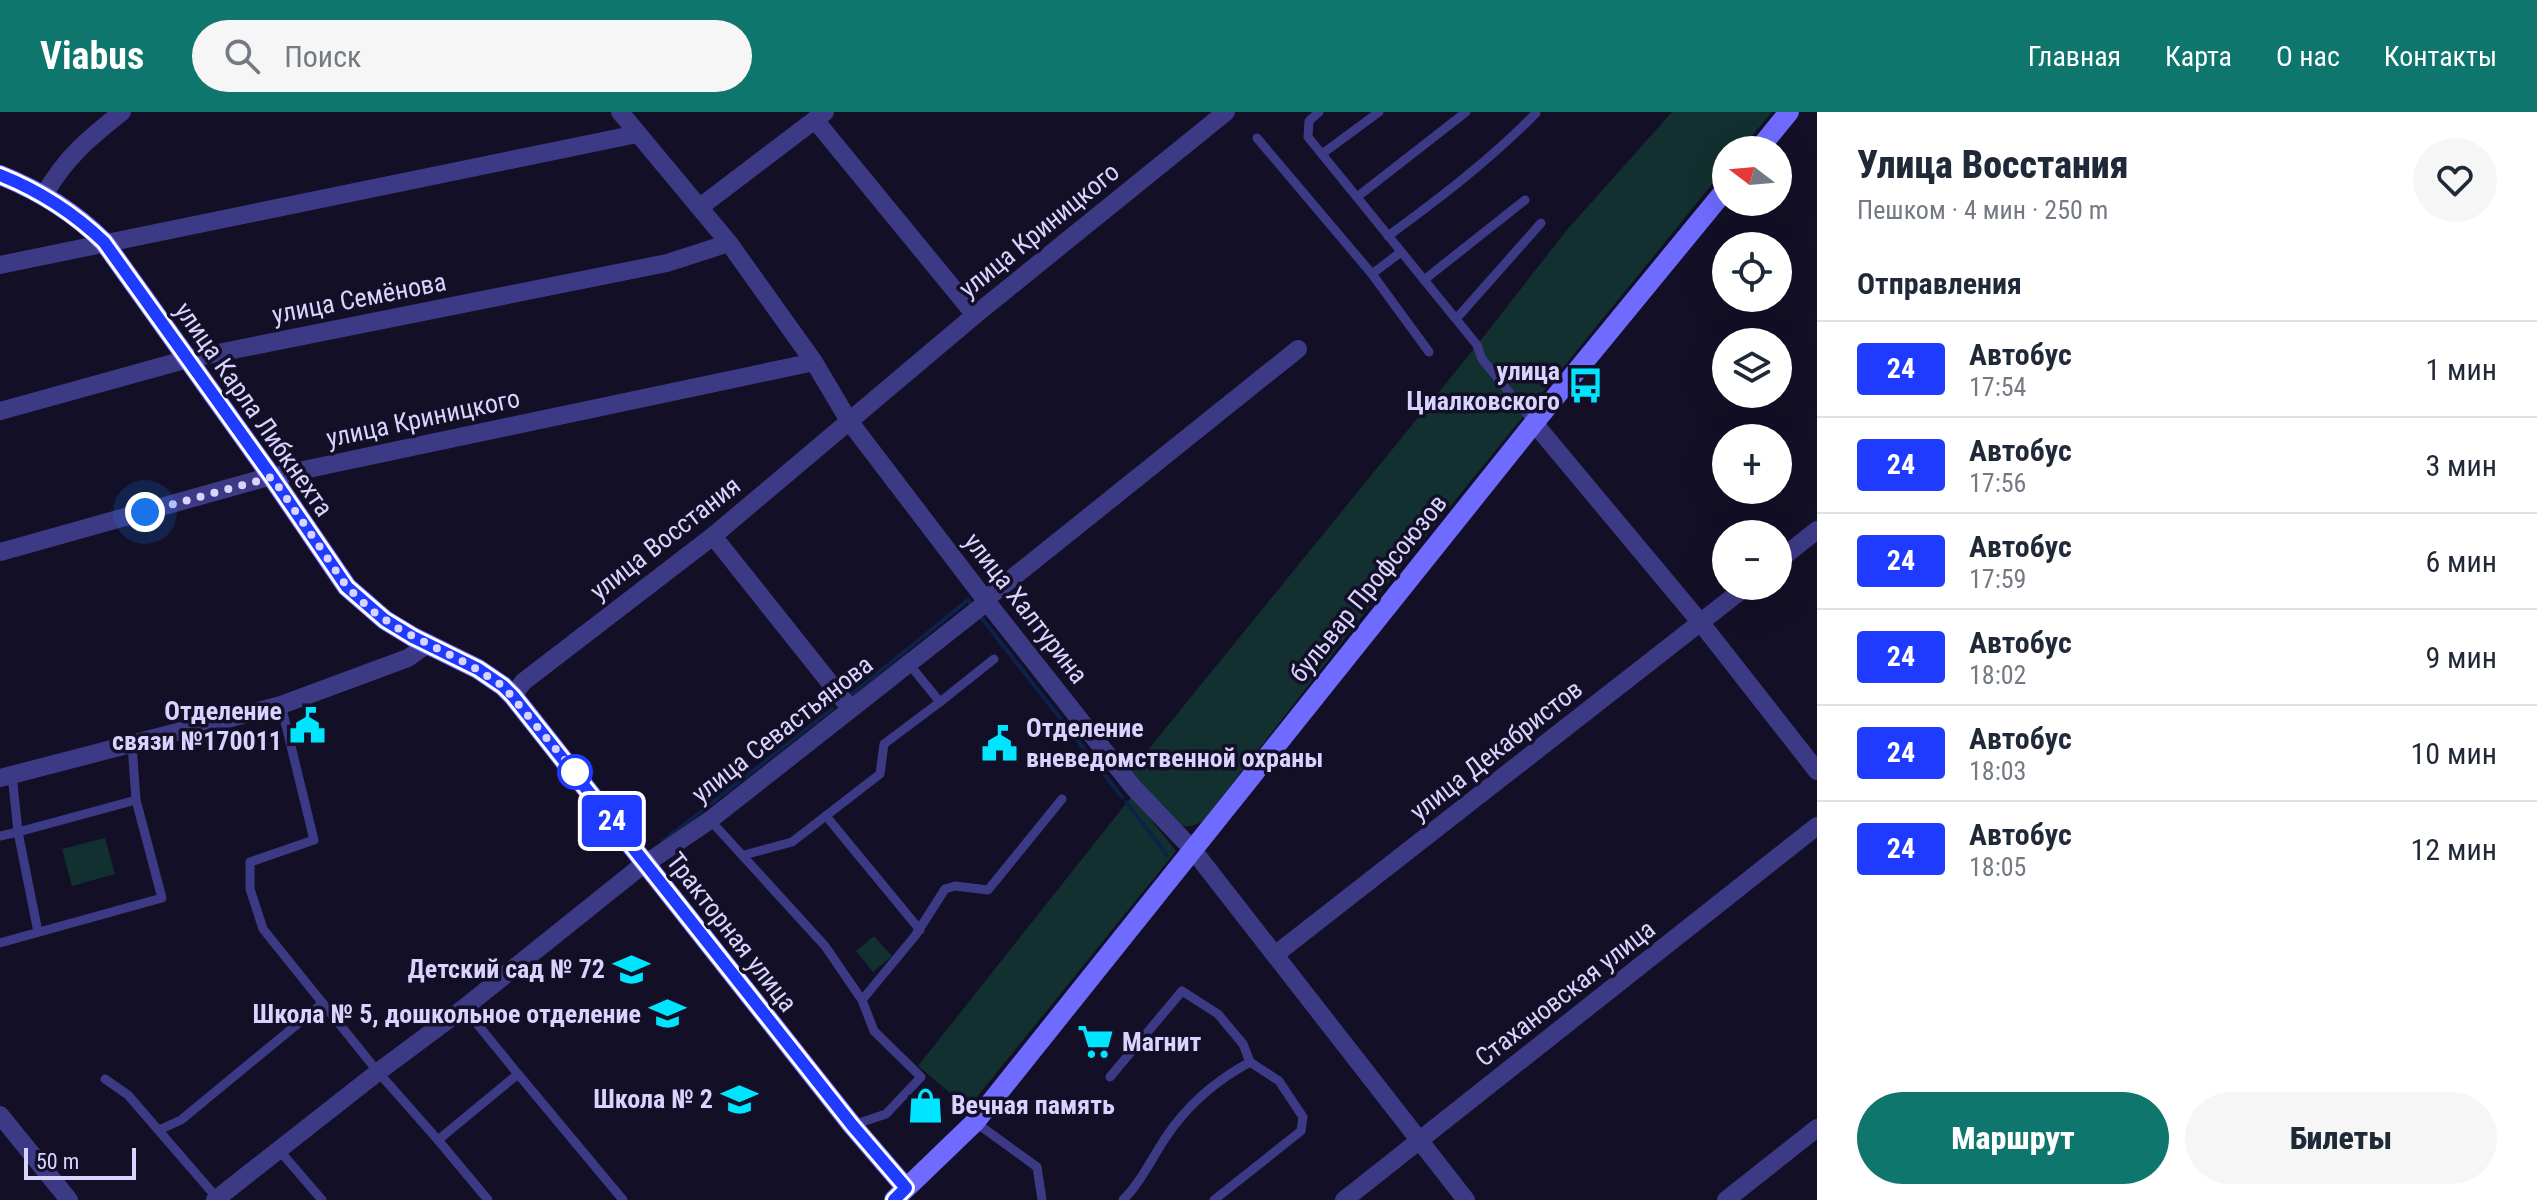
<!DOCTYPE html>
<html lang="ru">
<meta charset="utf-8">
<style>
:root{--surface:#fff;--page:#f6f6f7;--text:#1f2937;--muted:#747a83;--line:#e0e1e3;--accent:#0f766e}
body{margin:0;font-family:"Roboto Condensed",sans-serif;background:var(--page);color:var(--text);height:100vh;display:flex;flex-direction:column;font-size:30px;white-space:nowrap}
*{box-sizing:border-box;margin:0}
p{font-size:26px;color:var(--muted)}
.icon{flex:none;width:44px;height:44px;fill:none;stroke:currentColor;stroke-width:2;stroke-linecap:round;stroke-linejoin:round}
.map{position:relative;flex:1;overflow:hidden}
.side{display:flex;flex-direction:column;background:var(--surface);width:720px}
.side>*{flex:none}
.badge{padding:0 16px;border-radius:6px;font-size:28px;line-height:52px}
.needle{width:52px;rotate:286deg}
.fabs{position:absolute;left:1712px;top:24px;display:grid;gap:16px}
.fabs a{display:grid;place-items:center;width:80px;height:80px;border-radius:50%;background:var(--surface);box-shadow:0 8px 32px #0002;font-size:40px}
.scale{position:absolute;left:24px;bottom:20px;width:112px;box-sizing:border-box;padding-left:8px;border:4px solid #d9d4ff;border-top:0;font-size:22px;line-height:28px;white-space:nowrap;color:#d9d4ff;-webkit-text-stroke:6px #130f26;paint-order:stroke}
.you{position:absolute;width:40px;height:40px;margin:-20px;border:6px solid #fff;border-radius:50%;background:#1a73e8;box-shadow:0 0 0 12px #1a73e833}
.map>.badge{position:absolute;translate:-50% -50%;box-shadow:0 0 0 4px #fff}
h2{padding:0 40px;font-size:30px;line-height:72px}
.round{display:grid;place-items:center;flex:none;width:84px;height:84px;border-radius:42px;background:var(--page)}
.summary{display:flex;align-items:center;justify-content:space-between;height:136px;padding:0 40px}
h1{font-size:38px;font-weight:800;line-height:60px}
.button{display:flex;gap:16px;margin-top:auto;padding:16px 40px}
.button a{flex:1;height:92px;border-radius:48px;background:var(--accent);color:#fff;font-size:32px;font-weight:800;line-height:92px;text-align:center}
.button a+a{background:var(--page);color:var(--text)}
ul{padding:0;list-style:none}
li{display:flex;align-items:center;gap:24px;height:96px;padding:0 40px;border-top:2px solid var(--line)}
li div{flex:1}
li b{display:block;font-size:30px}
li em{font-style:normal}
li .badge{min-width:88px;font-weight:700;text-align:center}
header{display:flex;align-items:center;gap:48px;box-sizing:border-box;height:112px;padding:0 40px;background:var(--accent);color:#fff}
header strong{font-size:38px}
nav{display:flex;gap:44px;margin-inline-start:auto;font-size:28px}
.search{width:560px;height:72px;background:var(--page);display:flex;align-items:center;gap:20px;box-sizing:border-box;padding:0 28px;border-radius:44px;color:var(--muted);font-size:30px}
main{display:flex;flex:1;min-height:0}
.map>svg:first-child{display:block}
.green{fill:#12302f}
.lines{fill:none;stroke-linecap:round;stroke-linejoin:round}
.stream{stroke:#0c2248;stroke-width:4}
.lane{stroke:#3d3a85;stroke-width:9}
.street{stroke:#3d3a85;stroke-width:18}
.secondary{stroke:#6f6bff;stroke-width:20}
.line-casing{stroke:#fff;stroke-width:18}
.line{stroke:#1f3bff;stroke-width:12}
.walk{stroke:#d9d4ff;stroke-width:8;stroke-dasharray:0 14.4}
.stop-dot{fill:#fff;stroke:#1f3bff;stroke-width:4}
.labels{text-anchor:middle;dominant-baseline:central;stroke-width:7;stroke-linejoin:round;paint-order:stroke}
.street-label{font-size:26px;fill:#d9d4ff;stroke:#130f26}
.poi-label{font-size:26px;font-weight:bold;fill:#d9d4ff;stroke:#130f26;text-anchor:end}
</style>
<header>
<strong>Viabus</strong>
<div class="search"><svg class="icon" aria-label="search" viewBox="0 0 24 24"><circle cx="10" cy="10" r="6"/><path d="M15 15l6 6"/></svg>Поиск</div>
<nav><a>Главная</a><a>Карта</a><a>О нас</a><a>Контакты</a></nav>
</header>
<main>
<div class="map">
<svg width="1817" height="1088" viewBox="0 0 1817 1088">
<rect width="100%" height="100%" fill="#130f26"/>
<g class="green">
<path d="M1672,0H1772L1740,38H1726V55L1387,472L1203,709C1194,714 1186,716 1177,712L1130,660L1477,233L1566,119Z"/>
<polygon points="1132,684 1176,739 968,996 918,954"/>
<polygon points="105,726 115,762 72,774 62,737"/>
<polygon points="874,824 892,844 873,860 856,839"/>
</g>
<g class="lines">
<g class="stream">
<polyline points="980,504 1122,685"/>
<polyline points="852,582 968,488 971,492"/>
<polyline points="1126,690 1167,743"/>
<polyline points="663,729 832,597"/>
</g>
<g class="lane">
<polyline points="1319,0 1309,9 1308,25 1477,233 1482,247 1534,311"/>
<polyline points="1257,26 1372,162 1429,240"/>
<polyline points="1322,42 1379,0"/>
<polyline points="1357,85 1466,0"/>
<path d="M1388,124C1440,86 1491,47 1536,1"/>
<polyline points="1372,162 1401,140"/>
<polyline points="1424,168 1525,88"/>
<polyline points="1456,207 1541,111"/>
<polyline points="940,590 994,547"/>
<polyline points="281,593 314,728 250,750 250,777 263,817 378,960 438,1028 518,962 623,1088"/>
<polyline points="826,704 920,818"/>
<polyline points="710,708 825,834 862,888 874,919 921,965 886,1002 853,1013"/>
<polyline points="0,724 18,720 12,663"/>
<polyline points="744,743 792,730 880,662 884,632 940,590 909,552"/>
<polyline points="38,820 18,720 136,688"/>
<polyline points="0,831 162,786 136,688 132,633"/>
<polyline points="862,888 915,824 945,777 955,774 988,778 1062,687"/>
<polyline points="464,896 518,962"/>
<polyline points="1110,965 1182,879 1218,902 1243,932 1250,950 1279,969 1303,1005 1301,1019 1214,1088"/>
<polyline points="105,967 128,983 217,1086"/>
<polyline points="975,1010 1037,1055 1042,1088"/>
<polyline points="159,1018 181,1008 323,891"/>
<polyline points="438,1028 488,1088"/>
<polyline points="279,1038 322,1088"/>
<path d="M1123,1088C1141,1070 1152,1046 1166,1025C1188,992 1215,969 1250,950"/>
</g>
<g class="street">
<polyline points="620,0 729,131 814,250 849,309 987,490 1133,675 1193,738 1466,1088"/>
<polyline points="815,8 975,203"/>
<path d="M44,83C66,45 88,27 122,0"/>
<polyline points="700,95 825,0"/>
<polyline points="0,153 637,22"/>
<polyline points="0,299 188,247 667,151 729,131"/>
<polyline points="1534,311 1701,511 1817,659"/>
<polyline points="713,424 850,596"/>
<polyline points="0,440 261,367 814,250"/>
<polyline points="1778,449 1817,418"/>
<polyline points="513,584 523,570 713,424 975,203 1226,0"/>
<polyline points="0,666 281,593 408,546 428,532"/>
<polyline points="1276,842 1747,474"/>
<polyline points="0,1003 69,1088"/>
<polyline points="215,1088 378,960 464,896 635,759 710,708 987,490 991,483 1298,237"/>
<polyline points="1344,1088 1817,714"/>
<polyline points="1726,1088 1817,1016"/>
</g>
<g class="secondary">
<polyline points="1758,38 1789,0"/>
<path d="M0,63C40,79 74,100 104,130L272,365L347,475L385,508L413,525L478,557L503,574L513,584L852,1013L906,1076"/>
<polyline points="894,1088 975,1010 1534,311 1726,77"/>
</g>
</g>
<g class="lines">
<defs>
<path id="line" d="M0,63C40,79 74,101 104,130L272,365L347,475L385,508L413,525L478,557L503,574L513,584L852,1013L906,1076L894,1088"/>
</defs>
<use href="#line" class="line-casing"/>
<use href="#line" class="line"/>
<polyline class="walk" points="145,400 272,365 347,475 371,498 399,517 470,553 503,574 575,660"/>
</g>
<defs>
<symbol id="bus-bare" viewBox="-9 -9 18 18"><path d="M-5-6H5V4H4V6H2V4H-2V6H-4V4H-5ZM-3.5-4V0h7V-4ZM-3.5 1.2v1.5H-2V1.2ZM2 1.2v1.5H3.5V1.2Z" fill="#00e5ff" stroke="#130f26" stroke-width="2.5" paint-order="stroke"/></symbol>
<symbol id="civic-bare" viewBox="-9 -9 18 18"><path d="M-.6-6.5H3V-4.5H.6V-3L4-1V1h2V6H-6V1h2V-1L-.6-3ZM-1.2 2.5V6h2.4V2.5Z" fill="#00e5ff" stroke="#130f26" stroke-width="2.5" paint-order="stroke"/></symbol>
<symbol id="school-bare" viewBox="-9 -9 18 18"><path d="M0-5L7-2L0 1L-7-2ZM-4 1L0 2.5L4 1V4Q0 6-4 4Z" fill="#00e5ff" stroke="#130f26" stroke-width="2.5" paint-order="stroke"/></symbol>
<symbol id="supermarket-bare" viewBox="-9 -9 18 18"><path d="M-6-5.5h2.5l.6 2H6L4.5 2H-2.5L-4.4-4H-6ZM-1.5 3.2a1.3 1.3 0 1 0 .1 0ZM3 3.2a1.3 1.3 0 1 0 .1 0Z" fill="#00e5ff" stroke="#130f26" stroke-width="2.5" paint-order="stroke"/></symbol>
<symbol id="shop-bare" viewBox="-9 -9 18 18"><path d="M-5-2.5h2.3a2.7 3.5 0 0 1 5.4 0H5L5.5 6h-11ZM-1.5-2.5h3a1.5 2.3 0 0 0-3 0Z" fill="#00e5ff" stroke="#130f26" stroke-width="2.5" paint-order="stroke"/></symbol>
</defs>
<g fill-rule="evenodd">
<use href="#bus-bare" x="1560" y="248" width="51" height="51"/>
<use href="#civic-bare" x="282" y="588" width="51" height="51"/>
<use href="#civic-bare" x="974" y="606" width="51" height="51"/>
<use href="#school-bare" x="606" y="832" width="51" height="51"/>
<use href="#school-bare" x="642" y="876" width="51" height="51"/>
<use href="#supermarket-bare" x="1070" y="904" width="51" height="51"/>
<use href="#school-bare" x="714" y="962" width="51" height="51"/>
<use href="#shop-bare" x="900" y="968" width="51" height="51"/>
</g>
<circle class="stop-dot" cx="575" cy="660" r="16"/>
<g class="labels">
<g class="street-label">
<text transform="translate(1039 118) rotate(-39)">улица Криницкого</text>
<text transform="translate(359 186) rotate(-11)">улица Семёнова</text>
<text transform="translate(254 297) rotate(55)">улица Карла Либкнехта</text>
<text transform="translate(423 306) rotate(-12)">улица Криницкого</text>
<text transform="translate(665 426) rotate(-38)">улица Восстания</text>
<text transform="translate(1368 476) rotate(-51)">бульвар Профсоюзов</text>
<text transform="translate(1026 496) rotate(52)">улица Халтурина</text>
<text transform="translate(782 617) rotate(-38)">улица Севастьянова</text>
<text transform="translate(1496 638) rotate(-38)">улица Декабристов</text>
<text transform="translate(732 820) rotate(52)">Тракторная улица</text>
<text transform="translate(1565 881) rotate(-38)">Стахановская улица</text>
</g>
<g class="poi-label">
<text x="1560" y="259">улица<tspan x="1560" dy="30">Циалковского</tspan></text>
<text x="282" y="599">Отделение<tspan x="282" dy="30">связи №170011</tspan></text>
<text x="1026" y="616" text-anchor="start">Отделение<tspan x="1026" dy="30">вневедомственной охраны</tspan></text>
<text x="605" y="857">Детский сад № 72</text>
<text x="641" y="902">Школа № 5, дошкольное отделение</text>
<text x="1122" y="930" text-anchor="start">Магнит</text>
<text x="713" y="987">Школа № 2</text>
<text x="951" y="993" text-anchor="start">Вечная память</text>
</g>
</g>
</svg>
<div class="fabs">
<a><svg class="needle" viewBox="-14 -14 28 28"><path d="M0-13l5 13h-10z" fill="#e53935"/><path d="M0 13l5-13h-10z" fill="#747a83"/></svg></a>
<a><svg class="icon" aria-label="locate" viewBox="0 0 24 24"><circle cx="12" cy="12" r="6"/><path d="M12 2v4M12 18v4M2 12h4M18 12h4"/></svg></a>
<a><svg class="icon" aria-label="layers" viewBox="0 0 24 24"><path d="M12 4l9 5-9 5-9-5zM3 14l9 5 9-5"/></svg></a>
<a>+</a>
<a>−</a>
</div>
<div class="scale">50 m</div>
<div class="you" style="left:145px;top:400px"></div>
<b class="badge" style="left:612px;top:709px;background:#1f3bff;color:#fff">24</b>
</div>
<section class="side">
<div class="summary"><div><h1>Улица Восстания</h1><p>Пешком · 4 мин · 250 m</p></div><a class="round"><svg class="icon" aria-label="heart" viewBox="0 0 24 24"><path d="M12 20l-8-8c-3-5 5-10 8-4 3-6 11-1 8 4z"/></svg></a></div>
<h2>Отправления</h2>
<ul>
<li><span class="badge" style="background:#1f3bff;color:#fff">24</span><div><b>Автобус</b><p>17:54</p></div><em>1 мин</em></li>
<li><span class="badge" style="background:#1f3bff;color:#fff">24</span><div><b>Автобус</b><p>17:56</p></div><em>3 мин</em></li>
<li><span class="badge" style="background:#1f3bff;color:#fff">24</span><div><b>Автобус</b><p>17:59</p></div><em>6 мин</em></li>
<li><span class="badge" style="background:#1f3bff;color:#fff">24</span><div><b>Автобус</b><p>18:02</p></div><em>9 мин</em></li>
<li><span class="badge" style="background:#1f3bff;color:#fff">24</span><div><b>Автобус</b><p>18:03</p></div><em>10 мин</em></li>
<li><span class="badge" style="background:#1f3bff;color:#fff">24</span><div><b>Автобус</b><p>18:05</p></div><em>12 мин</em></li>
</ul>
<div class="button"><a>Маршрут</a><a>Билеты</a></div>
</section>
</main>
